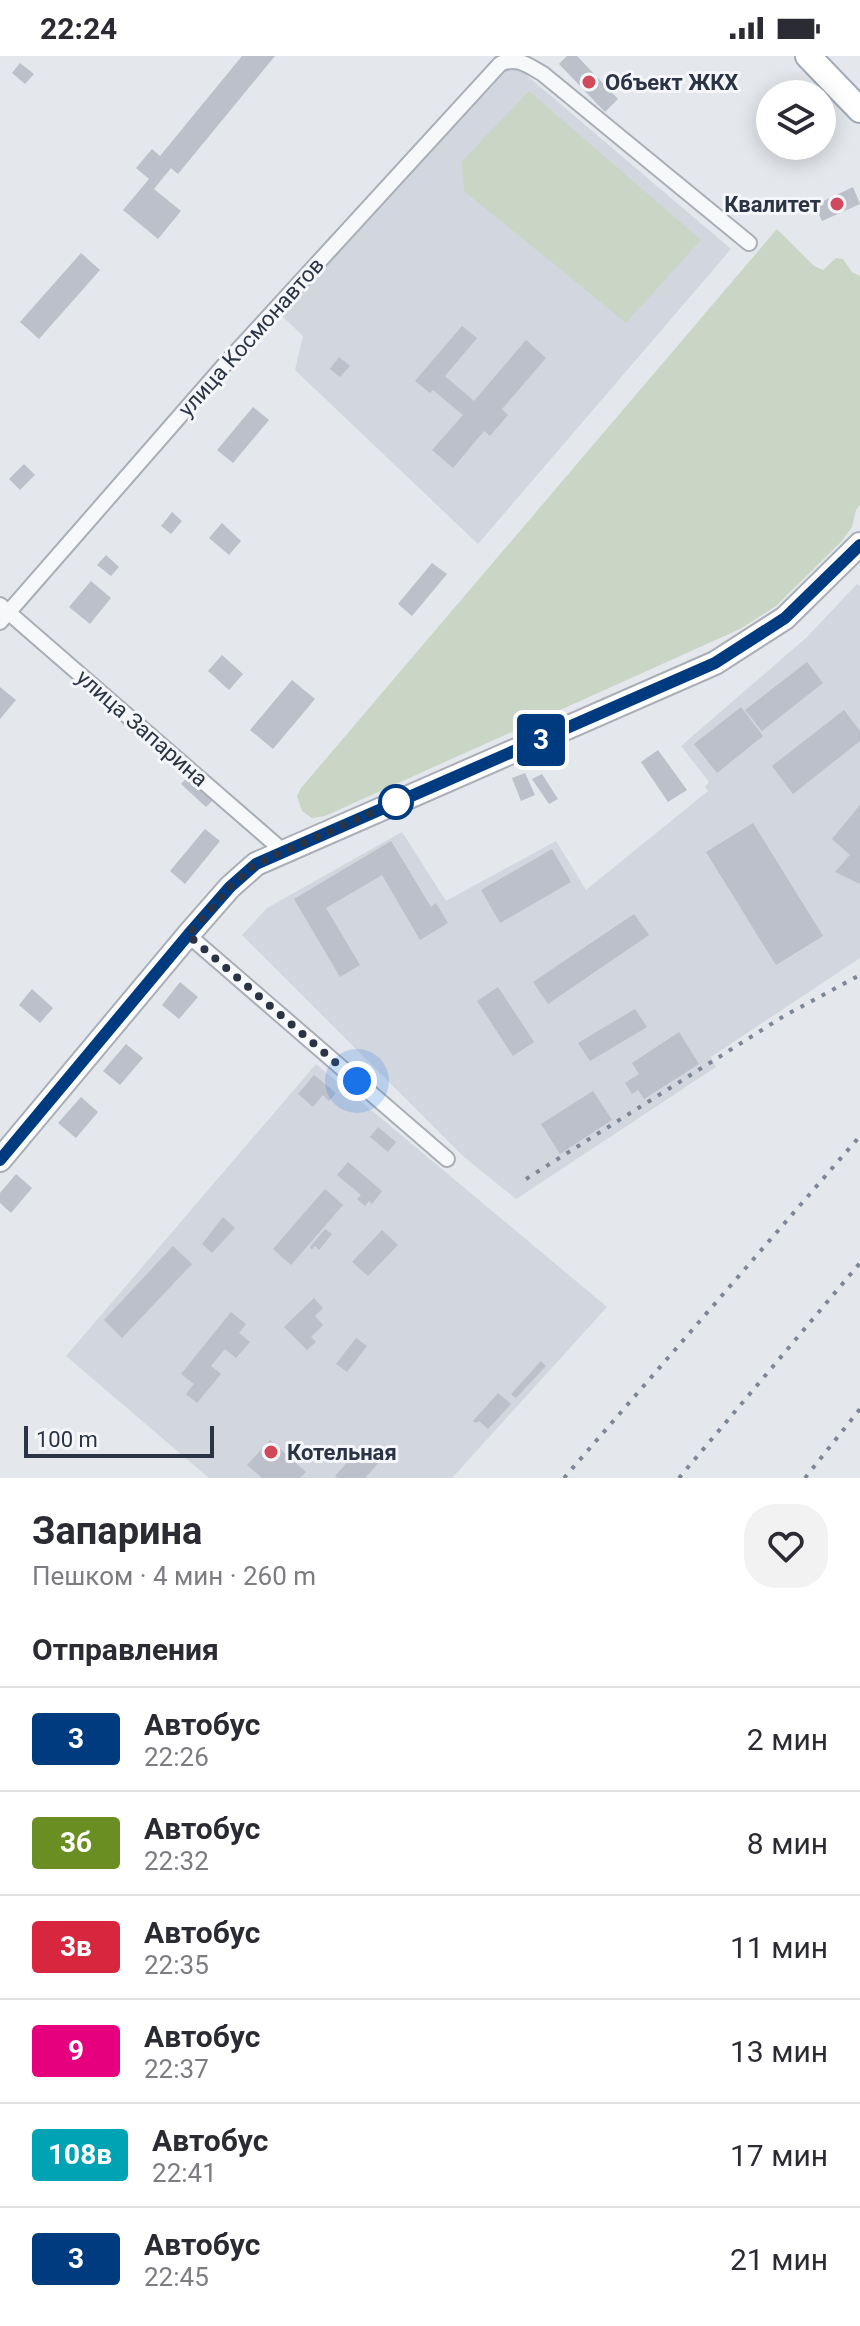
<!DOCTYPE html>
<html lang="ru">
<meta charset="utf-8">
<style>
:root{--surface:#fff;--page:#f2f2f3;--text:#2b2b33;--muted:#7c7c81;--line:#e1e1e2}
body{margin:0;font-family:Roboto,sans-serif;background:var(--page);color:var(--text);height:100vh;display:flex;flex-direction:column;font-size:30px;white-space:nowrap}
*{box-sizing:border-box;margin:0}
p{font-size:26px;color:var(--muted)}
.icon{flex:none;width:44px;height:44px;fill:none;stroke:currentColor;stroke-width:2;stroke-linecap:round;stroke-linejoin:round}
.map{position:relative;height:1422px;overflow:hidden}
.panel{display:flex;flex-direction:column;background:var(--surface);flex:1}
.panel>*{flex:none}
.badge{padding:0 16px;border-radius:6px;font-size:28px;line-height:52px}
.buttons{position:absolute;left:756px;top:24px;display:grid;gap:16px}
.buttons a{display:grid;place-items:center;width:80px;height:80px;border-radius:50%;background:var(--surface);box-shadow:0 4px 20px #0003;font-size:40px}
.scale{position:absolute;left:24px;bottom:20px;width:190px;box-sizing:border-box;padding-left:8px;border:4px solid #2b3445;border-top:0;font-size:22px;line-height:28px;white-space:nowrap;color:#2b3445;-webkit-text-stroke:6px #f4f6f9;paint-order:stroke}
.you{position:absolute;width:40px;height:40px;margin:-20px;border:6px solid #fff;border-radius:50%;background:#1a73e8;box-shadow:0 0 0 12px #1a73e833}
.map>.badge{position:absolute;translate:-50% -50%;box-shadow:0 0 0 4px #fff}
h2{padding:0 32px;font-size:30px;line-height:72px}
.round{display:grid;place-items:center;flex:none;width:84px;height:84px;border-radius:32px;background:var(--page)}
.summary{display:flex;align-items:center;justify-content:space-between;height:136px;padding:0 32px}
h1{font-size:38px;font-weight:700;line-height:60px}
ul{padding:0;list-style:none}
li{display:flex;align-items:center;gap:24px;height:104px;padding:0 32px;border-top:2px solid var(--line)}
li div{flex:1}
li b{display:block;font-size:30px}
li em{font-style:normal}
li .badge{min-width:88px;font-weight:700;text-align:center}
.status{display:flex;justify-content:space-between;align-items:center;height:56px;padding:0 40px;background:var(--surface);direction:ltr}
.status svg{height:22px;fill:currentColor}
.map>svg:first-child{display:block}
.built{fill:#d2d6de}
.green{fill:#c9d6c5}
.building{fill:#bbc0ca}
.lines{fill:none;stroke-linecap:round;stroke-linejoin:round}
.street-casing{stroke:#a9aeb7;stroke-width:18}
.secondary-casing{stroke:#a9aeb7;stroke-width:26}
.primary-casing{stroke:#a3abb8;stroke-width:28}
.street{stroke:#f7f8fa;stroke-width:14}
.secondary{stroke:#fff;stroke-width:22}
.primary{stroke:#fff;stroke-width:24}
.rail{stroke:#7d8696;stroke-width:4;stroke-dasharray:4 8;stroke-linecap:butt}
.line-casing{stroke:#fff;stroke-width:18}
.line{stroke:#003b80;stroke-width:12}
.walk{stroke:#2b3445;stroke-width:8;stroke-dasharray:0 14.4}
.poi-dot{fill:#d1495b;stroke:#f4f6f9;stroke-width:3}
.stop-dot{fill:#fff;stroke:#003b80;stroke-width:4}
.labels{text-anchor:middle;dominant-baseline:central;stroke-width:6;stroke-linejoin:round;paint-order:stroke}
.poi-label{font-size:22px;font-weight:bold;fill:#2b3445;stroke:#f4f6f9;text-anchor:start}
.street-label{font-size:22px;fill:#2b3445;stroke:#f4f6f9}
</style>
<div class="status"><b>22:24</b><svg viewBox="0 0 49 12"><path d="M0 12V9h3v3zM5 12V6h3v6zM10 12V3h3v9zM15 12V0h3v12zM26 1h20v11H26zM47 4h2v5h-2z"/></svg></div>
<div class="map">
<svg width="860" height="1422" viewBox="0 0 860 1422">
<rect width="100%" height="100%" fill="#e4e7ec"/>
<g class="built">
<polygon points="511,6 731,193 478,488 295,314 303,280 279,257"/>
<polygon points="857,528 860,530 860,902 711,1001 716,1011 516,1143 463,1100 242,879 267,852 402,776 446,845 556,785 586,834 708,735 705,731 709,726 681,690 806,582"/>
<polygon points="316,1008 607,1251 452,1422 209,1422 66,1300"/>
</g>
<g class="green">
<polygon points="529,35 701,184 626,267 464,135 462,105"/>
<polygon points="777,173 814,210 823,214 836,202 843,203 852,216 860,220 860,449 856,454 852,471 841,486 776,550 740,573 325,760 312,762 302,755 297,740 301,732"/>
</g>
<g class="building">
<polygon points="242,0 275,0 178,118 171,112 154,133 181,155 158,183 123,154 149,123 136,112 152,93 160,100"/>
<polygon points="567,0 577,0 618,43 605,56 559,8"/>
<polygon points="20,7 34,18 25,28 12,17"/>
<polygon points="853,131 860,148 822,165 815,149"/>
<polygon points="81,197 100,214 39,283 20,266"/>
<polygon points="462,270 477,282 445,320 474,345 526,284 546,302 502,353 508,359 490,380 484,375 453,412 432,394 463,359 433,334 430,337 415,325"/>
<polygon points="339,301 350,310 340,321 330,313"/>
<polygon points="253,351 269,364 233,407 217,394"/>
<polygon points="24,408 35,419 20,434 9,423"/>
<polygon points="172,456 182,465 171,478 161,470"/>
<polygon points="222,467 241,485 229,499 209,482"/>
<polygon points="106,499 119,511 111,520 97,509"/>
<polygon points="432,507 447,518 412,560 398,548"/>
<polygon points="91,525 111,542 90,568 69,551"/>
<polygon points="222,599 243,618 229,634 208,615"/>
<polygon points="807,606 823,627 762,675 745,654"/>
<polygon points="292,624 315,643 273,693 250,674"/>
<polygon points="0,631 16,644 0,663"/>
<polygon points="741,651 763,680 717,717 694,688"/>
<polygon points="844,654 860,675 860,685 793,738 772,710"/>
<polygon points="658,694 687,734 668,746 641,706"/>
<polygon points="525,717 535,739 521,745 512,722"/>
<polygon points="190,718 216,741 206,751 181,728"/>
<polygon points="542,718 558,743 549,748 532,723"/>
<polygon points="860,749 860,828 835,816 850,799 832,783"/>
<polygon points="753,767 823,880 776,909 706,796"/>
<polygon points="205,773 220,785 185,828 170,815"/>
<polygon points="391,785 431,851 436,847 448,867 420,884 382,819 326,852 360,909 340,921 294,843"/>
<polygon points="552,793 571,826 500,867 481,834"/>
<polygon points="634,858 649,879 548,948 533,926"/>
<polygon points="180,926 198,941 179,963 162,949"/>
<polygon points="498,931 534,986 513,1000 477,945"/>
<polygon points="32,933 53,952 40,967 19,949"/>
<polygon points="635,953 647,971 590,1005 578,987"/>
<polygon points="679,976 699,1008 644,1043 638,1034 632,1038 625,1027 639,1018 632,1007"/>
<polygon points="126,988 143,1002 120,1029 103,1015"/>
<polygon points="314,1019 336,1037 329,1045 323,1039 313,1051 298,1038"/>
<polygon points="593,1035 612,1064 560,1098 541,1068"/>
<polygon points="81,1041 98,1056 76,1082 58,1067"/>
<polygon points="378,1071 396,1086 388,1096 370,1081"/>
<polygon points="348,1106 382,1135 372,1148 369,1145 365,1150 357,1143 361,1139 337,1119"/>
<polygon points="16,1118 32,1132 11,1157 0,1147 0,1137"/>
<polygon points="325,1133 343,1149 291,1209 273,1193"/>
<polygon points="223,1161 235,1172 212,1197 202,1188"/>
<polygon points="325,1173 332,1178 319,1194 315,1190 312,1194 310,1191"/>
<polygon points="382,1174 398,1189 368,1220 352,1206"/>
<polygon points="173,1190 192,1208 122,1282 104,1264"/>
<polygon points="314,1242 323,1252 315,1260 323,1269 311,1281 316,1286 307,1294 284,1271"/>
<polygon points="231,1256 246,1268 239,1277 250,1286 236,1302 225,1293 211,1310 221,1318 197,1347 186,1338 194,1328 181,1318"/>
<polygon points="356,1282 367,1290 347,1316 336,1308"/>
<polygon points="541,1305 546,1310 516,1342 511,1338"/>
<polygon points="498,1337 511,1348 488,1373 479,1365 476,1367 473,1365"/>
<polygon points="270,1384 306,1416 300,1422 262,1422 247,1409"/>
<polygon points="361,1391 379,1406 365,1422 338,1422 335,1420"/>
</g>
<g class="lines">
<defs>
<g id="street">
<polyline points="0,549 283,795"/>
<path d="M0,566L227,306L500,8C516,0 528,9 543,18L749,187"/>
<polyline points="188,879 447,1103"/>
</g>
<polyline id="secondary" points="0,1104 188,879 230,831 256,808 715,607 785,562 860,488"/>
<polyline id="primary" points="808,0 860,54"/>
</defs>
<use href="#street" class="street-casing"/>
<use href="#secondary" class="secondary-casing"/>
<use href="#primary" class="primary-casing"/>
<use href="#street" class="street"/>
<use href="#secondary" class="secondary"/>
<use href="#primary" class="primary"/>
<g class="rail">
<polyline points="526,1123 784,960 860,919"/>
<polyline points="564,1422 860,1080"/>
<polyline points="679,1422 860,1207"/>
<polyline points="805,1422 860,1353"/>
</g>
</g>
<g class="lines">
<defs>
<polyline id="line" points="0,1104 188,879 230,831 256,808 715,607 785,562 860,489"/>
</defs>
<use href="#line" class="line-casing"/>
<use href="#line" class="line"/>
<polyline class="walk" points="357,1025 188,879 230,831 256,808 400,744 396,746"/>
</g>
<g class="poi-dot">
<circle cx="589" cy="26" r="8"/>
<circle cx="837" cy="148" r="8"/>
<circle cx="271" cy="1396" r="8"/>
</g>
<circle class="stop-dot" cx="396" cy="746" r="16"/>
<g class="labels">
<g class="poi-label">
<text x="605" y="26">Объект ЖКХ</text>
<text x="821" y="148" text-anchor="end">Квалитет</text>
<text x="287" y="1396">Котельная</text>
</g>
<g class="street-label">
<text transform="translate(251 281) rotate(-48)">улица Космонавтов</text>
<text transform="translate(142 672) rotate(41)">улица Запарина</text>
</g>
</g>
</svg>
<div class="buttons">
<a><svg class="icon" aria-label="layers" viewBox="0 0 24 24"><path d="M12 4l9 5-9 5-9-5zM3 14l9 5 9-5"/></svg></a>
</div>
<div class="scale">100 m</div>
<div class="you" style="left:357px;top:1025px"></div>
<b class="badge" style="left:541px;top:684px;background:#003b80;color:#fff">3</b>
</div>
<section class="panel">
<div class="summary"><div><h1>Запарина</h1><p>Пешком · 4 мин · 260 m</p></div><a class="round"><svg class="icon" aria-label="heart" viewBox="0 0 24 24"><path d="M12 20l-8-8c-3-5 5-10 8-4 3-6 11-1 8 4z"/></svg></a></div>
<h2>Отправления</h2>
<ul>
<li><span class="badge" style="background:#003b80;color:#fff">3</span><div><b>Автобус</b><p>22:26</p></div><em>2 мин</em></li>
<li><span class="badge" style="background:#6b8e23;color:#fff">3б</span><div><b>Автобус</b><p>22:32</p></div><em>8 мин</em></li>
<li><span class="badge" style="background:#d7263d;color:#fff">3в</span><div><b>Автобус</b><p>22:35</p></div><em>11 мин</em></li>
<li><span class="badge" style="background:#e6007e;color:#fff">9</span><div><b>Автобус</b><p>22:37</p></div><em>13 мин</em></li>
<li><span class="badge" style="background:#00a3b4;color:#fff">108в</span><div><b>Автобус</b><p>22:41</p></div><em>17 мин</em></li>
<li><span class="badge" style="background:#003b80;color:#fff">3</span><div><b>Автобус</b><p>22:45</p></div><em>21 мин</em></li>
</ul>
</section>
